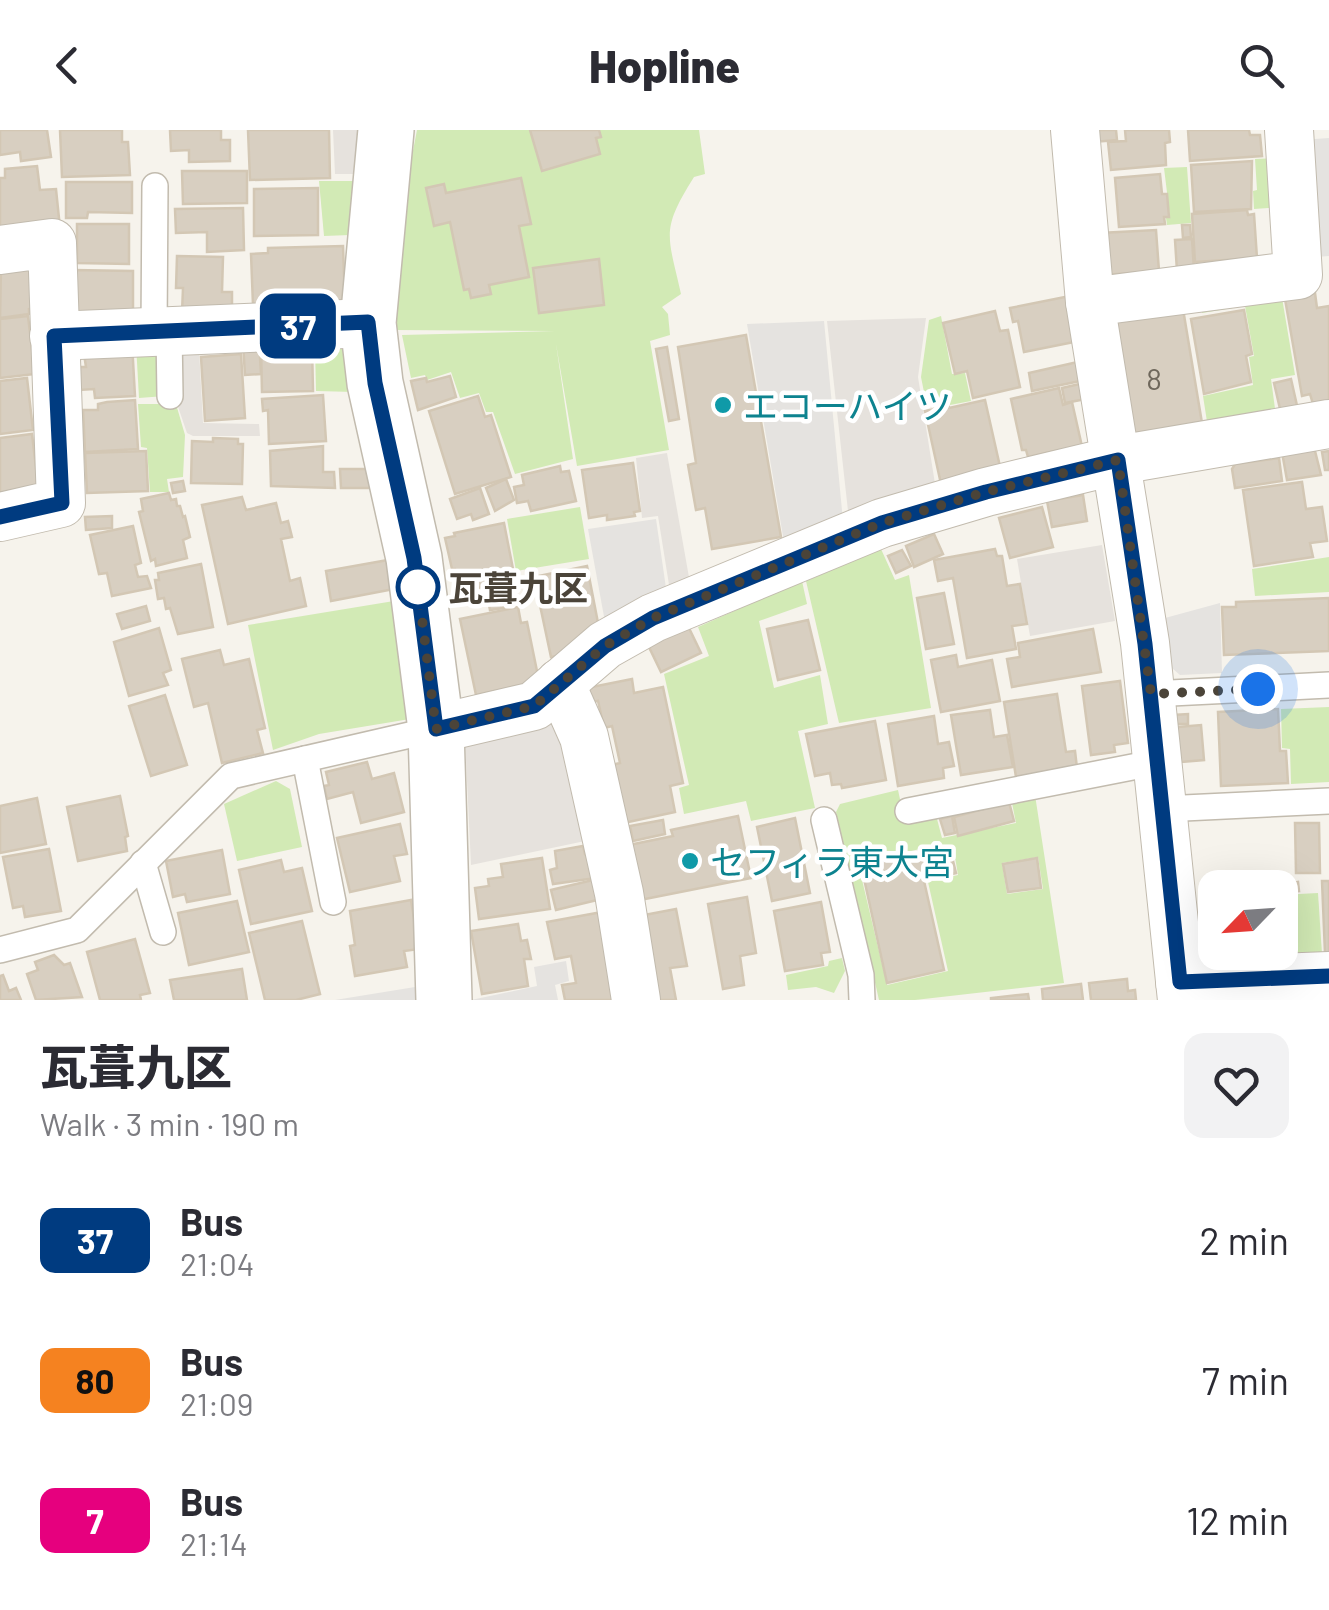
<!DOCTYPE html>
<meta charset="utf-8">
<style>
:root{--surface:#fff;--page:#f2f2f3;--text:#2b2b33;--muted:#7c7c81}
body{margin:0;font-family:Barlow,"Noto Sans JP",sans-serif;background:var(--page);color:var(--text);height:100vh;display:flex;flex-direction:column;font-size:38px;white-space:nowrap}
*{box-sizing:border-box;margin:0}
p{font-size:32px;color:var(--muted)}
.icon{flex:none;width:55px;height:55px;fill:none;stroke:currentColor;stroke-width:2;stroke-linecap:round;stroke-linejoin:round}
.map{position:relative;height:870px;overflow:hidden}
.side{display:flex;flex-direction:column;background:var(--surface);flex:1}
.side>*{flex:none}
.badge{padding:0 20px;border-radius:15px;font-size:35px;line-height:65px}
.needle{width:65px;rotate:245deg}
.fabs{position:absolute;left:1198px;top:740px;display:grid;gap:20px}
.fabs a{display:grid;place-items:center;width:100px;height:100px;border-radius:20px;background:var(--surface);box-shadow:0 10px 40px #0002;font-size:50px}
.you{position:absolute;width:50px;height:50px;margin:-25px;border:8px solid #fff;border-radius:50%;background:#1a73e8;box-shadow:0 0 0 15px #1a73e833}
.map>.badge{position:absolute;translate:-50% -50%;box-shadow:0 0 0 5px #fff}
.round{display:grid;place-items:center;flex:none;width:105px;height:105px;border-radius:20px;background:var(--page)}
.overview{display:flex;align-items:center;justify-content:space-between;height:170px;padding:0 40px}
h1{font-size:48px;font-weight:800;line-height:75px}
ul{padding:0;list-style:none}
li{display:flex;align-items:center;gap:30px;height:140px;padding:0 40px}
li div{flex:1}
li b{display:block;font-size:38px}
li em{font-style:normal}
li .badge{min-width:110px;font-weight:700;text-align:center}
header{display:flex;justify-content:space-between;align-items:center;height:130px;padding:0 40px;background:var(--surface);font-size:45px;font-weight:800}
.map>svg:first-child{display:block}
.industrial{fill:#e6e2dd}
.green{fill:#d2eab5;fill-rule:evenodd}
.parking{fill:#e5e3e0}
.building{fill:#d8cfc1;stroke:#d3c7b4;stroke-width:2.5}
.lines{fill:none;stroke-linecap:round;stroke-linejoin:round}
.service-casing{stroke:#c2bbae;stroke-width:28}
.minor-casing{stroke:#c2bbae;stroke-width:50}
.tertiary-casing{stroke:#c2bbae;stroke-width:58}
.service{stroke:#fff;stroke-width:25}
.minor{stroke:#fff;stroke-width:48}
.tertiary{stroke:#fff;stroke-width:55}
.line-casing{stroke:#fff;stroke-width:22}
.line{stroke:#003b80;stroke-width:15}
.walk{stroke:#4b4439;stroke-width:10;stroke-dasharray:0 18}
.culture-dot{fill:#0f9aa8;stroke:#fff;stroke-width:4}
.stop-dot{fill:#fff;stroke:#003b80;stroke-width:5}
.labels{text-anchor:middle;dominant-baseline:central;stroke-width:9;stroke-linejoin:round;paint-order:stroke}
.number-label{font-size:30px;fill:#6e675b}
.culture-label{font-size:35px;fill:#0d838f;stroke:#fff;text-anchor:start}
.stop-label{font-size:35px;font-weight:bold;fill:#4b4439;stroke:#fff;text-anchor:start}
</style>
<header><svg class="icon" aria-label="back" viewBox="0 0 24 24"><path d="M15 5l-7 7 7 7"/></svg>Hopline<svg class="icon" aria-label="search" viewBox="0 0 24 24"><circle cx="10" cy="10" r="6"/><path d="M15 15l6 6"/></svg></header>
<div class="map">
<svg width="1329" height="870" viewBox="0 0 1329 870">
<rect width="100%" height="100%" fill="#f6f3ec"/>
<g class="industrial">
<polygon points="333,0 363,0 358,44 335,44"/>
<polygon points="926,188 918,247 936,360 849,390 827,191"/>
<polygon points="199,219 203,293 259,294 260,306 193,306 187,303 175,268 175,220"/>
<polygon points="667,323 690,453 670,461 658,386 642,388 636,328"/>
<polygon points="1102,415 1115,491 1030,506 1017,429"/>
<polygon points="562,578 585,711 471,735 465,608"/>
</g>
<g class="green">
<path d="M417,0H699L705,44L694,47C660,101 668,105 681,164L662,177L668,184L670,205L650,211L669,320L577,336L556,214L573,329L515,344L493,282H486L479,263L460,268L451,242L427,250L425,245L411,248L402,205L555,201L394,200L406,57Z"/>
<polygon points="1278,28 1281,77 1254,79 1253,61 1257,60 1255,29"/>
<polygon points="1187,37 1191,93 1167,95 1166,88 1170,87 1164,38"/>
<polygon points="319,51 356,51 350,105 324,106"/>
<polygon points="1280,156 1295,245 1271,249 1276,286 1208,298 1203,266 1253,255 1249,227 1254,226 1245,176 1202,183 1200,170"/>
<polygon points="941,186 952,244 965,243 971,271 950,275 948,267 926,272 921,247 929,190"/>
<polygon points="162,213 165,266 139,268 136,214"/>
<polygon points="349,213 354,262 316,261 315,216"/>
<polygon points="138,274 176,274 185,305 183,347 167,349 169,362 150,362 147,318 141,317"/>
<polygon points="580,377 589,429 516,441 507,389"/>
<polygon points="881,419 895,450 909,445 931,578 839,593 806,451"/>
<polygon points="1329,427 1329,462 1255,466 1252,439"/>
<polygon points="802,451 807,474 759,491 774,558 820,545 828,594 798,601 815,678 751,691 746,671 684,684 679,658 689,655 664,544 709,526 698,497"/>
<polygon points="400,470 410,589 319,604 273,620 248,495"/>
<polygon points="1329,577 1329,652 1291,654 1290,619 1282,618 1281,579"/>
<polygon points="276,651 290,659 302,717 237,731 224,674"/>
<path d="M898,660L905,692L1035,665L1064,853L915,870H879L836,682L840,674ZM1012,673L1016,693L942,708L937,689ZM920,719L923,727L954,721L958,745L928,752L948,841L887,855L858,733ZM1038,727L1043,759L1007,764L1002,733Z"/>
<polygon points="1318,763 1322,824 1281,827 1280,765"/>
<polygon points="842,828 845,841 834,863 816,857 788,860 786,845 828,836 829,831"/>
</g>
<g class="parking">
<polygon points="1329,8 1329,126 1316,127 1302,10"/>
<polygon points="824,191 843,391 785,418 747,194"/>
<polygon points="656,389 667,465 605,492 588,399"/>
<polygon points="1220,473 1222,543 1180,545 1157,525 1154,491"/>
<polygon points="566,831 569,851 555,855 558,870 471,870 537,856 534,837"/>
<polygon points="415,857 415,870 335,870"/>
</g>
<g class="building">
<polygon points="0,0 47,0 51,27 21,31 20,22 0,25"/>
<polygon points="60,0 122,0 122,12 128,12 130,45 62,47"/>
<polygon points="170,0 221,0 221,10 230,10 230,31 189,32 189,20 171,21"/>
<polygon points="248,0 329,0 330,48 250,50"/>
<polygon points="530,0 599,0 601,7 596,8 600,24 542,41"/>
<polygon points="1092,0 1116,0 1117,10 1093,12"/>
<polygon points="1125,0 1169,0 1170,12 1165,13 1166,35 1111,40 1108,12 1126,11"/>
<polygon points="1188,0 1249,0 1250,5 1260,5 1262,26 1190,31"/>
<polygon points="1252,31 1251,79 1194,82 1191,35"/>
<polygon points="37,36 40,60 56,59 60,98 0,98 0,48 5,48 5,39"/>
<polygon points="182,41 247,41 247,73 183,74"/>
<polygon points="1160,44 1162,64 1167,64 1169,87 1164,87 1165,94 1119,97 1115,48"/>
<polygon points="521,48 531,94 519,96 529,147 489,155 491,164 471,168 469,159 464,160 450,92 434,96 426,58 444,54 446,63"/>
<polygon points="66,52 132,52 132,83 88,82 87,88 66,88"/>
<polygon points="318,58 318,105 254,106 254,59"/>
<polygon points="243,78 244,120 207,122 207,102 176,103 175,79"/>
<polygon points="1247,80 1248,85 1254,84 1257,128 1195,132 1192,84"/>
<polygon points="77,94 129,94 129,134 77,133"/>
<polygon points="1182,95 1190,95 1191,107 1183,108"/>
<polygon points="1156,100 1159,141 1103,145 1100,103"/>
<polygon points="1192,109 1194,140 1177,141 1175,110"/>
<polygon points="343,116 345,172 253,175 251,124 268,123 268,118"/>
<polygon points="177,126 223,127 222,162 232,162 232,184 182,183 183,158 176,158"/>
<polygon points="599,129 604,175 539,183 533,138"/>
<polygon points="1,137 29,138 35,178 29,179 29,184 0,188"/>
<polygon points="73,140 133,141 133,182 73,183"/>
<polygon points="1315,163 1317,178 1329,176 1329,271 1313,274 1310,264 1302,266 1285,169"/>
<polygon points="1070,166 1079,211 1024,222 1018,191 1013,192 1010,178"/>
<polygon points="1182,173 1203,299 1125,312 1106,198 1119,184"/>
<polygon points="1244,180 1252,224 1246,226 1251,252 1204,264 1191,189"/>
<polygon points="995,181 1000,201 1008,200 1020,257 973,268 967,241 955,244 943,193"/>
<polygon points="28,186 35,244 0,248 0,189"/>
<polygon points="746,205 781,407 712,419 705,378 696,380 688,335 696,333 678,217"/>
<polygon points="259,211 261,244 245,245 243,213"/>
<polygon points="132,213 135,266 95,268 94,259 79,260 78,237 86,237 84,224"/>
<polygon points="312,216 313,261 262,262 261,217"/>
<polygon points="667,217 679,289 669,291 656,219"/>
<polygon points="241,224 245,288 205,291 201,227"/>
<polygon points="1082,231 1085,250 1032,261 1029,243"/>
<polygon points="450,246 456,267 418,280 411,251 426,248 427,252"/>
<polygon points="27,248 33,300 0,304 0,251"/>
<polygon points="1291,249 1298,280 1281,283 1274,253"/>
<polygon points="1088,252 1091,268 1065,273 1062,258"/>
<polygon points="1059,258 1063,275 1072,272 1083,321 1059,320 1028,327 1026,320 1022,320 1011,269"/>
<polygon points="323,265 326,311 269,314 268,280 263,281 262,269"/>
<polygon points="478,266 485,287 491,285 511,347 455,364 429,281"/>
<polygon points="946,268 949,278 985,270 1001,341 941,354 925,281 935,279 934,271"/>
<polygon points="135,270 138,319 85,322 83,280 98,280 98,274 107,272"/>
<polygon points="32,304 39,363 0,368 0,308"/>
<polygon points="213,308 238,309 238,314 243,314 242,354 191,353 192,311 213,312"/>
<polygon points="323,316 323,342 334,342 335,358 271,356 270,321"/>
<polygon points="1314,317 1321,345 1287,350 1282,322"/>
<polygon points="146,321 148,361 87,363 85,323"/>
<polygon points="1329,321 1329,340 1325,340 1322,322"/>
<polygon points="1279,328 1282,351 1235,358 1232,339 1235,334"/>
<polygon points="633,333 640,381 634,382 635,386 607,390 607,385 589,388 582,340"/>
<polygon points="560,336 561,342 569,341 576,371 531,381 528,371 517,373 514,357 524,355 522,345"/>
<polygon points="340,339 371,339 372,358 341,358"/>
<polygon points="506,349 514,370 495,381 486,358"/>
<polygon points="183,351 185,361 173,363 171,353"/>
<polygon points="1302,352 1306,379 1322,377 1327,411 1310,413 1313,427 1254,436 1243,360"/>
<polygon points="480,358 489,384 473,390 471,384 457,389 450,369"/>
<polygon points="169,363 171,370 176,369 177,376 180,376 183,387 185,386 190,407 183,410 187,428 156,436 155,429 151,431 139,382 143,381 141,369"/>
<polygon points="1083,365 1087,391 1052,397 1047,371"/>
<polygon points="242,367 246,380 276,373 281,393 288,391 292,407 281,409 290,451 300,448 306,476 228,494 202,375"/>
<polygon points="1042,377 1053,417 1010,428 999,388"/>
<polygon points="112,386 112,398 86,400 85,387"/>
<polygon points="504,393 513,439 508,440 510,452 466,460 463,448 458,449 455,439 452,439 445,408 455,406 454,403"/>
<polygon points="133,396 141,433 135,435 138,447 147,446 151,458 112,466 107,443 99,444 90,405"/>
<polygon points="934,404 943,424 914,437 906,416"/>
<polygon points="995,419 997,426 1002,426 1007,456 1020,454 1027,494 1012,496 1016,519 967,528 953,448 938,451 934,430"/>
<polygon points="902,420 911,436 896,443 888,426"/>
<polygon points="388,430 394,459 331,471 326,441"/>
<polygon points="201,434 213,497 178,504 170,478 166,479 164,468 158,469 155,450 159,450 158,443"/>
<polygon points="587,436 599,498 585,501 586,508 569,524 551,527 534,447"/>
<polygon points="501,462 504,478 490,480 487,465"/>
<polygon points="944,463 954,514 926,519 917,468"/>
<polygon points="1329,468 1329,521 1224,525 1222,477 1236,477 1236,472"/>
<polygon points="146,476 150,491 122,499 117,484"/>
<polygon points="518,477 521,493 527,492 539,551 476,565 460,489"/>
<polygon points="808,490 820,540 778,550 767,499"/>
<polygon points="688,496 701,523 661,542 648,515"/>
<polygon points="159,498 171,540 163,543 168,555 129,566 114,512"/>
<polygon points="1093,499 1101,542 1012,557 1007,529 1020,527 1018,513"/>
<polygon points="220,520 224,535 249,529 265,598 257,600 263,623 222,633 208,573 194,577 182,529"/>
<polygon points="956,525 958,537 992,530 1000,571 941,582 931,530"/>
<polygon points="632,549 634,563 663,557 683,653 670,656 675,682 619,694 607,636 620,633 612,596 604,598 598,571 590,572 587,558"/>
<polygon points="1120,551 1128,613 1114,615 1115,622 1091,625 1082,556"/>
<polygon points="1057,564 1066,622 1075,621 1077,638 1016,647 1004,572"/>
<polygon points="165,565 187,635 151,646 129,576"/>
<polygon points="1278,579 1280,621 1286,621 1288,653 1221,656 1218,582"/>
<polygon points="990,580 994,607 1007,605 1013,637 961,645 951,585"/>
<polygon points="1188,584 1188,594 1173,594 1173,585"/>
<polygon points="934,586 938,614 949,612 954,636 943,638 944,648 898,656 888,594"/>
<polygon points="875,591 886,650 842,658 841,654 832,655 830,643 815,646 806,604"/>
<polygon points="1201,595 1204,630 1169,633 1166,598"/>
<polygon points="367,632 372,649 394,643 404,682 361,693 353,662 327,669 324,656 329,655 326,642"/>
<polygon points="120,666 128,706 125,707 127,721 78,731 67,677"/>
<polygon points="37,668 46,714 0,723 0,676"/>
<polygon points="1009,672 1014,691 958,706 954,687"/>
<polygon points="738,686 751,748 640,770 629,715 673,706 671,700"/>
<polygon points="952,686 955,703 945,705 940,689"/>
<polygon points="795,688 810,763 772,771 757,697"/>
<polygon points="663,690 665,704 633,711 630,696"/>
<polygon points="1295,693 1319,693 1320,743 1296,743"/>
<polygon points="400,694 407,724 394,726 400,751 350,762 337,708"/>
<polygon points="583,716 585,724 591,723 596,748 553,754 550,740 557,738 555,721"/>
<polygon points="49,719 61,781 25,787 23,776 13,778 3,727"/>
<polygon points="222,720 230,764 187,772 185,764 173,767 166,731"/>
<polygon points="919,722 921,730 951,723 956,743 924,751 944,840 887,853 861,735"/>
<polygon points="542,728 550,779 479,789 475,758 489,756 488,749 503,747 501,734"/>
<polygon points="1037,728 1041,758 1008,762 1003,734"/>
<polygon points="281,730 284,742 302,738 312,781 251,794 239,740"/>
<polygon points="593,750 597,770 556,780 551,760"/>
<polygon points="1322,751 1329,751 1329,822 1325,823"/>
<polygon points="1298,752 1299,761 1287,762 1286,754"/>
<polygon points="747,767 756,823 740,826 744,855 723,859 708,774"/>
<polygon points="411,770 419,819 404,821 407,837 355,846 350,816 355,815 350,781"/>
<polygon points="1207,770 1215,770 1215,822 1269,822 1269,827 1209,825"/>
<polygon points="237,771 249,822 189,835 178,783"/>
<polygon points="821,772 830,822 821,823 823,835 785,841 774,781"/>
<polygon points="676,779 687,836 670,838 676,870 656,870 639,786"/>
<polygon points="602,782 619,870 565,870 562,855 576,853 571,826 555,829 547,792"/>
<polygon points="302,791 320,864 296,870 265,870 249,803"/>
<polygon points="518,794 521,811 527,810 531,829 524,829 528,856 482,864 471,801"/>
<polygon points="135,809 150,863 140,865 141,870 100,870 87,822"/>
<polygon points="54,825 64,835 70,833 82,867 36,870 27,844 38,840 35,832"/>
<polygon points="242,839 247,870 174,870 170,850"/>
<polygon points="3,845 9,861 16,858 21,870 0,870 0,846"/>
<polygon points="1127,849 1128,861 1135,860 1136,870 1091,870 1089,853"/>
<polygon points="1081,854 1083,870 1043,870 1042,859"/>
<polygon points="1028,864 1029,870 991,870 991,868"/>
</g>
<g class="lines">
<defs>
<g id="service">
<polyline points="154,202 155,56"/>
<polyline points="169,202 170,266"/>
<polyline points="1151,564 1329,555"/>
<polyline points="305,629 333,772"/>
<polyline points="1163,679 1329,671"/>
<polyline points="908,681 1158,632"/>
<polyline points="824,690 861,845 862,870"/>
<polyline points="143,733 163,802"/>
<polyline points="0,820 77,800 231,646 436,599"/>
</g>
<g id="minor">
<polyline points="1075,0 1090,172 1145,513 1182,870"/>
<polyline points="0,120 52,113 61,373 0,387"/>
<polyline points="1090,172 1298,145 1289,0"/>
<polyline points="54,206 368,193"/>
<polyline points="560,553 584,607 619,763 636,870"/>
<polyline points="436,599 534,576 605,515 653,488 882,393 986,362 1118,330 1329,294"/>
<polyline points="1180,852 1329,846"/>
</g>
<polyline id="tertiary" points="386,0 368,193 375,253 414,428 436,599 444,870"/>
</defs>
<use href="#service" class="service-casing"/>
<use href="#minor" class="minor-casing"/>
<use href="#tertiary" class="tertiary-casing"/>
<use href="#service" class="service"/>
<use href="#minor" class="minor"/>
<use href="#tertiary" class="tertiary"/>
</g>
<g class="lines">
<defs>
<polyline id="line" points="0,387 62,373 54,206 368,192 375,253 414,428 436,599 534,576 605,516 653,488 882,393 986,362 1118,330 1145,514 1180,852 1329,846"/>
</defs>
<use href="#line" class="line-casing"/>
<use href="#line" class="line"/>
<polyline class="walk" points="418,457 436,599 534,576 605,516 653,488 882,393 986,362 1118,330 1151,564 1258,559"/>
</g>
<g class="culture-dot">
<circle cx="723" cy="275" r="10"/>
<circle cx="690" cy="731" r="10"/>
</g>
<circle class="stop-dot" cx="418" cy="457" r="20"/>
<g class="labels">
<g class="number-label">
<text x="1154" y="248">8</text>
</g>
<g class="culture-label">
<text x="743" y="275">エコーハイツ</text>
<text x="710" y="731">セフィラ東大宮</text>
</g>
<g class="stop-label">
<text x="448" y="457">瓦葺九区</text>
</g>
</g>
</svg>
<div class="fabs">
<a><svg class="needle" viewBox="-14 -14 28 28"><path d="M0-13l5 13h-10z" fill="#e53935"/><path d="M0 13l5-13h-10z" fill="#7c7c81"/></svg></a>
</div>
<div class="you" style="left:1258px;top:559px"></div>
<b class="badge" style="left:298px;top:196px;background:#003b80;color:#fff">37</b>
</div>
<section class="side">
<div class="overview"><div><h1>瓦葺九区</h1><p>Walk · 3 min · 190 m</p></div><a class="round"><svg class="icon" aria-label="heart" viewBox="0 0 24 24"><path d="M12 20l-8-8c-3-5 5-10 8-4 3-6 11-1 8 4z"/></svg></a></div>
<ul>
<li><span class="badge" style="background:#003b80;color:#fff">37</span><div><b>Bus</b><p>21:04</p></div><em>2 min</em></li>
<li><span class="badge" style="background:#f58220;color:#111">80</span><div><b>Bus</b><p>21:09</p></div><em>7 min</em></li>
<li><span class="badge" style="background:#e6007e;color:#fff">7</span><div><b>Bus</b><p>21:14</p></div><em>12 min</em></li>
</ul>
</section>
